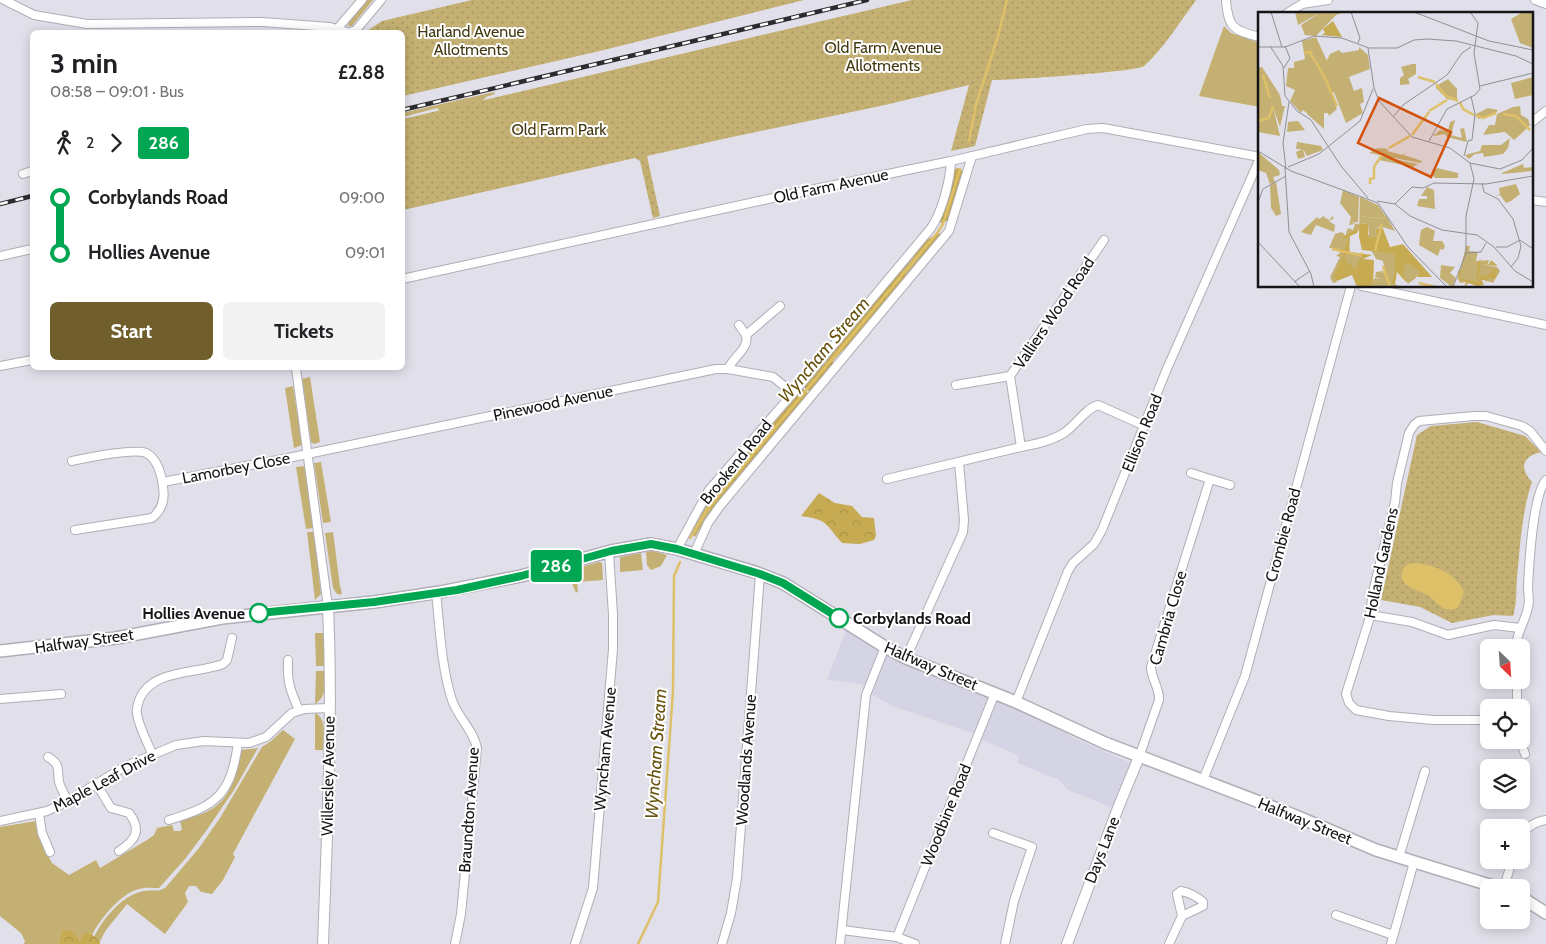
<!DOCTYPE html>
<meta charset="utf-8">
<style>
:root{--surface:#fff;--page:#f2f2f2;--text:#202124;--muted:#757577;--accent:#705f2d}
body{margin:0;font-family:Cabin,sans-serif;background:var(--page);color:var(--text);height:100vh;display:flex;flex-direction:column;font-size:19px;white-space:nowrap}
*{box-sizing:border-box;margin:0}
p{font-size:16px;color:var(--muted)}
.icon{flex:none;width:28px;height:28px;fill:none;stroke:currentColor;stroke-width:2;stroke-linecap:round;stroke-linejoin:round}
.map{position:relative;flex:1;overflow:hidden}
.panel{position:absolute;left:30px;top:30px;width:375px;height:340px;display:flex;flex-direction:column;background:var(--surface);border-radius:8px;box-shadow:0 2px 12px #0003}
.panel>*{flex:none}
.badge{padding:0 10px;border-radius:4px;font-size:18px;line-height:32px}
.needle{width:32px;rotate:155deg}
.controls{position:absolute;left:1480px;top:639px;display:grid;gap:10px}
.controls a{display:grid;place-items:center;width:50px;height:50px;border-radius:8px;background:var(--surface);box-shadow:0 2px 12px #0003;font-size:25px}
.map>.badge{position:absolute;translate:-50% -50%;box-shadow:0 0 0 2px #fff}
.legs{display:flex;align-items:center;gap:8px;height:55px;padding:0 20px;font-size:16px}
.legs p{margin-inline-start:auto}
.head{display:flex;align-items:center;justify-content:space-between;height:85px;padding:0 20px}
h1{font-size:28px;font-weight:700;line-height:38px}
.button{display:flex;gap:10px;margin-top:auto;padding:10px 20px}
.button a{flex:1;height:58px;border-radius:8px;background:var(--accent);color:#fff;font-size:20px;font-weight:700;line-height:58px;text-align:center}
.button a+a{background:var(--page);color:var(--text)}
ul{padding:0 20px;list-style:none}
li{display:flex;align-items:center;gap:18px;height:55px;font-size:19px}
li i{display:grid;place-items:center;width:8px;height:100%;margin:0 6px;background:currentColor}
li i::after{content:'';width:12px;height:12px;margin:-6px;border:4px solid;border-radius:50%;background:var(--surface)}
li p{margin-inline-start:auto}
li:first-child i{background:linear-gradient(#0000 50%,currentColor 0)}
li:last-child i{background:linear-gradient(currentColor 50%,#0000 0)}
.map>svg:first-child{display:block}
.built{fill:#d5d4e5}
.grass{fill:#c4b072}
.forest{fill:url(#forest-crowns)}
.park{fill:url(#park-dots)}
.water{fill:#ddc068}
.lines{fill:none;stroke-linecap:round;stroke-linejoin:round}
.stream{stroke:#ddc068;stroke-width:2.5}
.minor-casing{stroke:#afaeb7;stroke-width:10}
.tertiary-casing{stroke:#afaeb7;stroke-width:12}
.secondary-casing{stroke:#afaeb7;stroke-width:14}
.minor{stroke:#fff;stroke-width:8}
.tertiary{stroke:#fff;stroke-width:10}
.secondary{stroke:#fff;stroke-width:11}
.rail-casing{stroke:#2c2c30;stroke-width:4.5}
.rail{stroke:#fff;stroke-width:2.5;stroke-dasharray:8;stroke-linecap:butt}
.line-1-casing{stroke:#fff;stroke-width:11}
.line-1{stroke:#00a651;stroke-width:8}
.stop-1-dot{fill:#fff;stroke:#00a651;stroke-width:2.5}
.labels{text-anchor:middle;dominant-baseline:central;stroke-width:4;stroke-linejoin:round;paint-order:stroke}
.park-label{font-size:16px;fill:#453912;stroke:#fff}
.street-label{font-size:16px;fill:#151518;stroke:#fff}
.stop-label{font-size:16px;font-weight:bold;fill:#151518;stroke:#fff;text-anchor:end}
.water-label{font-size:18px;font-style:italic;fill:#67530f;stroke:#fff}
.inset-river{fill:none;stroke:#ddc068;stroke-width:2.5}
.inset-road{fill:none;stroke:#8f8f96;stroke-width:1}
.view{fill:#d3520d;fill-opacity:0.15;stroke:#d3520d;stroke-width:2.5}
.inset-edge{fill:none;stroke:#151518;stroke-width:2.5}
</style>
<div class="map">
<svg width="1546" height="944" viewBox="0 0 1546 944">
<defs>
<pattern id="forest-crowns" width="20" height="18" patternUnits="userSpaceOnUse" patternTransform="scale(1.25)"><rect width="20" height="18" fill="#c7ab52"/><path d="M2 6a3 3 0 1 1 6 0M12 15a3 3 0 1 1 6 0" fill="none" stroke="#aa9247"/></pattern>
<pattern id="park-dots" width="8" height="8" patternUnits="userSpaceOnUse" patternTransform="scale(1.25)"><rect width="8" height="8" fill="#c4b072"/><path d="M2 2h.1M6 6h.1" fill="none" stroke="#a89662" stroke-width="1.8" stroke-linecap="round"/></pattern>
</defs>
<rect width="100%" height="100%" fill="#e1e0ea"/>
<polygon class="built" points="846,630 880,650 1001,700 1046,721 1072,737 1133,764 1115,809 1068,790 1059,780 1017,763 1019,756 985,741 975,734 892,706 873,695 861,684 827,680"/>
<g class="grass">
<polygon points="367,0 373,0 352,26 348,26 349,21"/>
<polygon points="1224,26 1231,33 1260,43 1260,107 1199,96"/>
<polygon points="494,92 495,94 486,97 456,128 437,108 403,117 402,113"/>
<polygon points="913,256 922,257 907,276 899,272"/>
<polygon points="310,377 320,442 314,444 311,442 302,379"/>
<polygon points="293,386 302,445 294,448 285,388"/>
<polygon points="321,462 331,522 323,523 314,463"/>
<polygon points="305,466 313,528 306,529 296,467"/>
<polygon points="716,492 717,497 709,511 710,513 697,534 695,537 690,532 698,518"/>
<polygon points="307,532 314,532 321,594 315,600"/>
<polygon points="333,532 340,586 342,593 340,595 336,593 333,588 325,533"/>
<polygon points="653,551 667,555 661,566 651,570 647,565 646,552"/>
<polygon points="641,553 643,570 620,572 620,557"/>
<polygon points="599,562 602,563 603,580 577,582 578,591 576,593 567,571"/>
<polygon points="315,633 324,633 325,666 316,666"/>
<path d="M316,671H325C325,684 327,697 315,704Z"/>
<path d="M315,713C328,719 323,738 323,750H315Z"/>
<path d="M283,730L295,739L233,854L235,857L223,880L212,894L201,892L196,886H189L185,893L188,902L165,934L127,904L106,930L100,941L94,937C103,919 121,896 143,891C152,889 158,893 166,887L199,848L220,818L262,747L271,741Z"/>
<path d="M258,748L234,790L206,831L185,859L159,888C153,888 145,887 139,889C121,893 100,919 92,935L89,932L80,941L62,930L58,944H24L25,941L21,933L0,916V827L36,821L39,838L52,863L69,875L96,860L100,868L147,840L154,835L157,828L172,825L174,831H180L182,829L180,821C192,817 206,814 216,806C232,794 239,769 241,750Z"/>
</g>
<g class="forest">
<polygon points="958,168 963,171 949,220 941,223 939,220 954,173 955,169"/>
<polygon points="939,233 941,235 922,257 914,257 913,256 925,241"/>
<polygon points="901,271 907,276 847,348 842,351 833,361 833,365 810,392 804,387 805,384 815,375 819,367 826,363 827,357 899,272"/>
<polygon points="803,389 809,394 710,513 709,511 717,497 716,492 731,473 737,474 741,470 740,463 756,443 762,443 770,433 770,427"/>
<path d="M819,493L835,503L852,506L862,517L874,518L876,536L874,540L860,544L842,543C825,524 829,520 801,516Z"/>
<polygon points="62,930 72,931 80,941 84,934 89,932 100,941 100,944 58,944"/>
</g>
<g class="park">
<polygon points="472,0 804,0 604,50 403,96 402,32 366,32 367,31 382,21"/>
<path d="M912,0H1196C1180,22 1164,48 1144,66C1136,72 1010,80 992,80L975,146L951,151L969,85L885,105L732,137L647,156L660,216L653,218L640,161L635,158L403,210V119Z"/>
<path d="M1477,422L1525,436L1541,452C1522,457 1519,467 1532,482C1522,510 1520,547 1517,578C1516,591 1517,603 1513,616L1494,615L1452,623L1420,607L1381,600L1417,435L1431,426Z"/>
</g>
<path class="water" d="M1412,563C1433,564 1455,572 1464,592L1458,608C1453,609 1451,610 1446,609C1439,607 1434,599 1427,595C1418,590 1399,587 1402,573C1403,567 1406,565 1412,563Z"/>
<g class="lines">
<g class="stream">
<polyline points="969,141 976,105 998,36 1007,0"/>
<polyline points="690,538 707,510 718,496 938,232 943,224 960,169"/>
<polyline points="638,944 658,902 673,691 674,576 680,562"/>
</g>
<defs>
<g id="minor">
<polyline points="4,0 34,15 87,24 262,22 330,27 347,32"/>
<path d="M1226,0C1228,27 1233,31 1260,37"/>
<polyline points="1535,0 1546,4"/>
<polyline points="1286,14 1302,4 1328,0"/>
<polyline points="337,29 362,0"/>
<polyline points="351,32 356,30 381,0"/>
<polyline points="1532,122 1546,111"/>
<polyline points="23,174 32,171"/>
<polyline points="1532,200 1546,202"/>
<path d="M1104,240L1010,376L1021,447C1036,444 1051,441 1064,433C1075,426 1086,408 1098,405L1145,426"/>
<polyline points="0,256 32,249"/>
<polyline points="402,279 791,194 951,161 1087,129 1103,128 1260,157"/>
<polyline points="1362,286 1546,325"/>
<polyline points="739,325 746,335"/>
<polyline points="0,366 32,360"/>
<polyline points="296,368 328,607"/>
<path d="M728,369C733,357 750,348 746,335L780,306"/>
<polyline points="956,385 1010,376"/>
<path d="M72,461C87,458 133,448 146,453C157,458 162,475 163,487C165,499 162,510 152,518L75,530"/>
<polyline points="887,479 1021,447"/>
<polyline points="1210,479 1230,485"/>
<polyline points="163,482 293,457 716,369 728,369 773,377 793,393"/>
<path d="M677,549L709,490L800,385L931,228C942,212 950,181 951,161"/>
<polyline points="694,554 708,523 720,506 949,231 972,156"/>
<path d="M436,593C440,628 441,666 452,700C458,718 473,729 477,748L461,914L455,944"/>
<polyline points="1370,615 1412,622 1448,635 1494,625 1520,628"/>
<path d="M1516,648C1516,632 1526,621 1528,607C1530,601 1528,593 1528,587C1529,565 1533,495 1546,480"/>
<polyline points="906,658 963,532 964,520 959,462"/>
<path d="M288,660C287,682 290,690 299,710"/>
<polyline points="1517,680 1517,708"/>
<polyline points="0,699 61,694"/>
<polyline points="1016,702 1068,571 1073,563 1094,544 1102,530 1166,371 1260,158"/>
<polyline points="1489,720 1433,720 1389,716 1356,710 1349,703 1346,694 1369,620 1373,592 1395,502 1397,483 1409,433 1414,425 1419,421 1474,416 1486,416 1522,426 1530,431 1546,451"/>
<polyline points="1521,724 1522,746 1525,754"/>
<path d="M152,754C147,741 139,727 137,714C136,709 138,703 140,698C153,669 197,674 223,664L227,660L232,638"/>
<path d="M48,757C61,765 57,769 59,782C61,789 64,794 68,801"/>
<path d="M1139,757L1159,700C1160,689 1151,678 1151,667L1210,479L1191,473"/>
<polyline points="1203,780 1245,676 1351,286"/>
<path d="M96,783L111,808L129,813C142,830 136,840 119,851"/>
<polyline points="39,814 42,833 50,852"/>
<path d="M169,820C217,806 231,794 238,743"/>
<polyline points="0,821 47,811 68,801 126,766 176,745 204,741 249,743 266,737 292,713 304,709 329,708"/>
<polyline points="993,833 1032,847 1014,901 1005,944"/>
<path d="M1521,834C1528,827 1536,821 1546,820"/>
<polyline points="1399,857 1425,771"/>
<polyline points="1504,888 1512,860"/>
<polyline points="1336,915 1393,935"/>
<polyline points="842,930 897,937 915,944"/>
<polyline points="897,937 995,693"/>
<polyline points="575,944 593,888 613,649 613,615 609,552"/>
<polyline points="722,944 731,913 737,878 760,574"/>
<polyline points="840,944 866,695 885,647"/>
<path d="M1169,944L1182,916L1177,894L1181,891C1188,892 1198,897 1203,902V906L1182,916"/>
<polyline points="1391,944 1414,862"/>
</g>
<g id="tertiary">
<path d="M323,944C327,832 333,719 328,607"/>
<polyline points="1067,944 1118,808 1139,757"/>
</g>
<g id="secondary">
<polyline points="0,651 116,638 222,618 374,602 440,592 521,576 611,551 651,544 677,549 755,572 783,583 885,647 906,658 1016,702 1105,743 1296,816 1376,850 1499,888"/>
<polyline points="1521,897 1546,913"/>
</g>
</defs>
<use href="#minor" class="minor-casing"/>
<use href="#tertiary" class="tertiary-casing"/>
<use href="#secondary" class="secondary-casing"/>
<use href="#minor" class="minor"/>
<use href="#tertiary" class="tertiary"/>
<use href="#secondary" class="secondary"/>
<defs>
<g id="rail">
<polyline points="402,110 867,0"/>
<polyline points="0,204 32,196"/>
</g>
</defs>
<use href="#rail" class="rail-casing"/>
<use href="#rail" class="rail"/>
</g>
<g class="lines">
<defs>
<polyline id="line-1" points="259,613 374,602 457,590 521,576 611,551 651,544 677,549 760,574 783,583 839,618"/>
</defs>
<use href="#line-1" class="line-1-casing"/>
<use href="#line-1" class="line-1"/>
</g>
<g class="stop-1-dot">
<circle cx="259" cy="613" r="9"/>
<circle cx="839" cy="618" r="9"/>
</g>
<g class="labels">
<g class="park-label">
<text x="471" y="31">Harland Avenue<tspan x="471" dy="18">Allotments</tspan></text>
<text x="883" y="47">Old Farm Avenue<tspan x="883" dy="18">Allotments</tspan></text>
<text x="559" y="129">Old Farm Park</text>
</g>
<g class="street-label">
<text transform="translate(831 186) rotate(-12)">Old Farm Avenue</text>
<text transform="translate(1054 313) rotate(-56)">Valliers Wood Road</text>
<text transform="translate(553 403) rotate(-12)">Pinewood Avenue</text>
<text transform="translate(1142 433) rotate(-68)">Ellison Road</text>
<text transform="translate(736 462) rotate(-51)">Brookend Road</text>
<text transform="translate(236 468) rotate(-11)">Lamorbey Close</text>
<text transform="translate(1283 535) rotate(-75)">Crombie Road</text>
<text transform="translate(1381 563) rotate(-78)">Holland Gardens</text>
<text transform="translate(1168 618) rotate(-74)">Cambria Close</text>
<text transform="translate(84 641) rotate(-8)">Halfway Street</text>
<text transform="translate(931 666) rotate(23)">Halfway Street</text>
<text transform="translate(605 749) rotate(-85)">Wyncham Avenue</text>
<text transform="translate(746 760) rotate(-86)">Woodlands Avenue</text>
<text transform="translate(328 776) rotate(-89)">Willersley Avenue</text>
<text transform="translate(104 781) rotate(-28)">Maple Leaf Drive</text>
<text transform="translate(469 810) rotate(-86)">Braundton Avenue</text>
<text transform="translate(946 815) rotate(-68)">Woodbine Road</text>
<text transform="translate(1305 821) rotate(22)">Halfway Street</text>
<text transform="translate(1102 850) rotate(-69)">Days Lane</text>
</g>
<g class="stop-label">
<text x="245" y="613">Hollies Avenue</text>
<text x="853" y="618" text-anchor="start">Corbylands Road</text>
</g>
<g class="water-label">
<text transform="translate(824 350) rotate(-50)">Wyncham Stream</text>
<text transform="translate(656 754) rotate(-86)">Wyncham Stream</text>
</g>
</g>
<g transform="translate(1258 12)">
<rect width="275" height="275" fill="#e1e0ea"/>
<path d="M63,0H87L78,3L58,24L47,23L43,13ZM58,25L70,51L66,54L58,52L69,69L79,97L71,104L70,101L50,102L45,98L43,101L32,89L37,78L28,74L30,56H36V50L47,47L44,29ZM4,55L22,83L13,86L22,124L0,120V56ZM255,95L262,94L263,103L270,107L272,113L264,121L256,128L247,120L225,123L231,113H237L239,102ZM197,108L193,123L204,126L202,117L206,116L209,130L189,125L187,122L175,124L182,118L190,119L192,110ZM85,178L101,185L100,210L92,211L101,212L103,217L92,223V235L88,221L90,216L95,218L97,212L91,213L93,205L82,191ZM66,204L68,208L67,206L72,208L74,204L76,206L72,209L69,208L77,213L76,220L58,213L53,223L43,220L59,205L61,207ZM208,234H212L211,239L220,240L218,249L231,248L230,252H224L239,255L242,259L235,271L223,267L222,274L211,271L206,275L208,270L202,271L200,267L199,270ZM113,238L137,242V272L117,265L118,260L125,259L126,262L127,259L125,249L118,247ZM84,239L101,243L104,247L97,257L83,253L77,264L79,270L75,271L72,265L82,245L78,244ZM183,253L197,255L192,261L198,266L194,275L182,266Z" fill="#c4b072"/>
<path d="M75,9L84,25L63,23L67,21L65,17ZM102,185V211L110,212V223L119,225L117,218L124,214L132,235L145,232L174,265H159L161,259L148,270L139,260L137,273L133,272L137,262V242L104,238L101,225ZM101,217L99,221L90,225L92,240L114,243L105,247L116,248L115,275H99L94,263L79,269L76,265L86,241L74,236L86,237L89,228L74,229ZM88,241L103,244L97,257L87,248ZM223,247L222,251L231,252L233,248L240,254L223,252L220,264L231,263L235,256L241,260L237,259L239,263L237,267L229,266L228,271L227,268H224L226,273L219,274L202,268L200,266L201,258L207,260H203L202,267L220,270L222,267H218L220,250Z" fill="#c7ab52" fill-rule="evenodd"/>
<path d="M128,203L137,219L122,214L117,218L119,225H111L110,212L102,211V204L125,207ZM147,250L161,259L158,266L150,272L145,262Z" fill="#c4b072"/>
<path d="M37,0H63L40,13ZM265,0H275V36L262,31L253,7ZM101,35L110,43L112,57L91,65L96,79L104,76L106,90L102,92L105,101L88,111L76,80L74,81L57,49L60,45L66,54L72,42L81,38L84,41L101,38ZM154,52H158V62L150,67L152,72L142,73V66L146,63L143,55ZM275,65V83L257,87L253,71ZM190,67L199,77V89L189,87L178,76V71L180,73ZM22,83L24,94H27L22,115L12,86ZM230,96L240,98L238,101L220,107L218,102ZM57,100L66,101V117L49,102ZM40,109L47,118L29,120L30,110ZM252,126L250,136L245,142L226,145L225,141L217,142L211,147L207,143L222,139L224,133H243ZM39,130L63,134L65,138L49,144L45,137L47,145L40,147L38,140L44,137H38ZM120,136L131,137L129,139L145,143L147,140L146,143L164,149L162,151L111,141ZM0,140L21,158L22,163L15,165L17,170L12,172L8,161L0,158ZM124,144L132,146L160,152L155,155L121,148ZM265,152L266,156L275,155V159L244,162L243,158L244,161ZM179,156L200,161V166H177L174,162ZM18,170L23,202L18,204L13,196L12,174ZM258,172L262,182L253,189L248,191L242,183L237,184L242,182L241,176ZM169,175L176,178L177,197L159,194L161,187H169V184H163ZM102,185L120,193L127,203L126,207L102,204ZM169,215L177,219L175,229H184L187,234L185,238L182,237L180,244L161,233L163,218ZM83,220L87,222L84,227L90,226L86,237L71,236L77,222ZM117,266L128,268L143,275H116L114,270Z" fill="#c4b072"/>
<path class="inset-river" d="M46,41L52,40L56,48M57,48L70,72M5,63L12,86M160,65L177,70M178,72L187,83L200,89M70,73L79,94M202,90L205,97L216,103M171,99L189,88M245,102L258,104L272,118M217,103L225,106L238,101M0,109L11,106L15,94M154,123L171,100M131,136L152,124M112,172V167L116,166V155L123,144M74,237L101,243L105,241M117,239L124,212M125,254L132,275M161,271L178,275"/>
<path class="inset-road" d="M13,0L24,35M93,0L102,26L100,31M156,0L231,29L275,38M12,34L25,54L27,84L39,99L53,108L83,154L110,186M0,35H27L56,24L84,26L111,36H139L156,28L169,27L198,29L258,44L275,52M110,36L116,76L121,89L154,125L192,136L212,151L216,167L208,204V241L195,275M26,56L32,46L27,34M222,74L275,61M136,104L145,93L189,63L204,41L213,35M171,129L189,97L217,83L222,77L216,41L220,11L212,0M0,139L33,159L120,191L150,235L189,275M206,144L210,129L214,128L217,102L213,84M212,151L242,157L264,148L275,136M30,155L61,142L102,109L115,77M27,156L31,220L53,262L56,275M28,157L25,131L31,90M224,171L226,180L240,187L255,207L263,234L260,246L253,255M119,189L137,192L152,204L184,218L219,223L236,235L257,259L275,270M0,190L5,177L28,164M137,192L154,175L165,176L176,171L228,172L275,164M0,230L42,275M238,235H249L262,228L275,237M208,241L223,240L228,231M36,270L52,259"/>
<path class="view" d="M121,86L193,120L173,165L100,131Z"/>
<rect width="275" height="275" class="inset-edge"/>
</g>
</svg>
<div class="controls">
<a><svg class="needle" viewBox="-14 -14 28 28"><path d="M0-13l5 13h-10z" fill="#e53935"/><path d="M0 13l5-13h-10z" fill="#757577"/></svg></a>
<a><svg class="icon" aria-label="locate" viewBox="0 0 24 24"><circle cx="12" cy="12" r="6"/><path d="M12 2v4M12 18v4M2 12h4M18 12h4"/></svg></a>
<a><svg class="icon" aria-label="layers" viewBox="0 0 24 24"><path d="M12 4l9 5-9 5-9-5zM3 14l9 5 9-5"/></svg></a>
<a>+</a>
<a>−</a>
</div>
<b class="badge" style="left:556px;top:566px;background:#00a651;color:#fff">286</b>
<section class="panel">
<div class="head"><div><h1>3 min</h1><p>08:58 – 09:01 · Bus</p></div><b>£2.88</b></div>
<div class="legs"><svg class="icon" aria-label="walk" viewBox="0 0 24 24"><circle cx="13" cy="4" r="2"/><path d="M13 8l-2 6 4 7M11 14l-3 7M7 12l3-4h3l4 4"/></svg>2<svg class="icon" aria-label="forward" viewBox="0 0 24 24"><path d="M9 5l7 7-7 7"/></svg><b class="badge" style="background:#00a651;color:#fff">286</b></div>
<ul>
<li><i style="color:#00a651"></i><b>Corbylands Road</b><p>09:00</p></li>
<li><i style="color:#00a651"></i><b>Hollies Avenue</b><p>09:01</p></li>
</ul>
<div class="button"><a>Start</a><a>Tickets</a></div>
</section>
</div>
